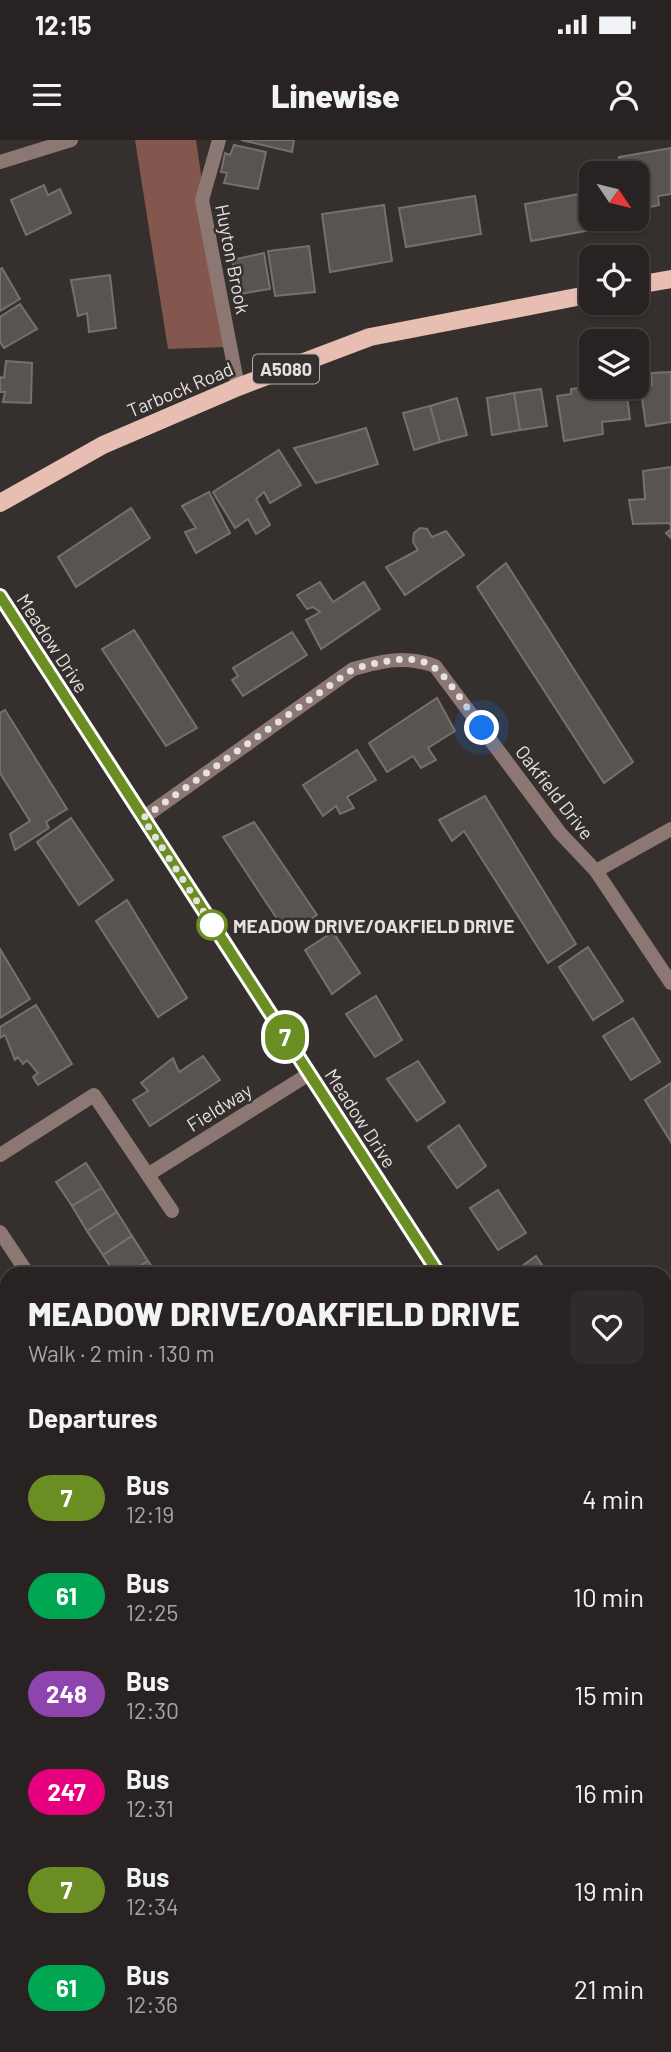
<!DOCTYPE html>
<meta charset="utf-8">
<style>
:root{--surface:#282322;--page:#302b2a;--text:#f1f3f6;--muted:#a5a4a5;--line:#444040}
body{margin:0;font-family:Barlow,sans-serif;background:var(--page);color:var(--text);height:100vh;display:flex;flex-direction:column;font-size:26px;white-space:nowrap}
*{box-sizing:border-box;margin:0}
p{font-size:23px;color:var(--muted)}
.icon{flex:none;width:38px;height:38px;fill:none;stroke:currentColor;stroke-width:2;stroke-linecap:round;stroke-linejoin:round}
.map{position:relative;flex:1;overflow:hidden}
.sheet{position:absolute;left:0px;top:1127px;width:672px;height:786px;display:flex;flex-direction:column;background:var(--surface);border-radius:21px 21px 0 0;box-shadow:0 2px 5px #0004,0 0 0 2px var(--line)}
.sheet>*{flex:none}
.badge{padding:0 14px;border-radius:23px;font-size:24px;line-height:46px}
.needle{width:46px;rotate:125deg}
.tools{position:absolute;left:579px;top:21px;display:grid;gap:14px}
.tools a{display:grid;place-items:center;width:70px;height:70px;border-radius:14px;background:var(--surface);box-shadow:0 2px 5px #0004,0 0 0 2px var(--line);font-size:35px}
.you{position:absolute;width:35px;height:35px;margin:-18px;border:5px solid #fff;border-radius:50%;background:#1a73e8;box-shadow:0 0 0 10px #1a73e833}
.map>.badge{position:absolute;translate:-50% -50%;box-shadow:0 0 0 4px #fff}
h2{padding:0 28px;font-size:26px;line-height:63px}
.round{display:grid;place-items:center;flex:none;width:74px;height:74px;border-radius:14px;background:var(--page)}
.headline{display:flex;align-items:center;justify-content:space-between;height:119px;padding:0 28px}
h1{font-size:33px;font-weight:800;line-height:52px}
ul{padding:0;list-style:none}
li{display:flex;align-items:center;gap:21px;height:98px;padding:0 28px}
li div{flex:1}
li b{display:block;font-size:26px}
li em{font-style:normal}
li .badge{min-width:77px;font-weight:700;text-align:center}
.status{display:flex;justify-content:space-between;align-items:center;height:49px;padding:0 35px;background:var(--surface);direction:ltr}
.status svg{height:19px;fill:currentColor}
header{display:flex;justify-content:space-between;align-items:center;height:91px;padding:0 28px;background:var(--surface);font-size:32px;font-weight:800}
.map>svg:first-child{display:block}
.forest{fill:#83574d}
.building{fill:#595351;stroke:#77706f;stroke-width:2}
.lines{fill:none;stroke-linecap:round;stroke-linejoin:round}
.minor{stroke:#8c7772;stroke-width:14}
.primary{stroke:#e8beb3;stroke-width:18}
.line-casing{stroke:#fff;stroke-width:16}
.line{stroke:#6b8e23;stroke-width:10}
.walk{stroke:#e4e1e0;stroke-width:7;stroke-dasharray:0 12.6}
.stop-dot{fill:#fff;stroke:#6b8e23;stroke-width:3.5}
.labels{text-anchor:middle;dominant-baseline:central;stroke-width:5;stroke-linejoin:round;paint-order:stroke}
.shield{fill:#352f2e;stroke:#b0acab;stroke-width:2}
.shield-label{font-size:18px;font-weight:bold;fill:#e4e1e0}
.street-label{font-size:19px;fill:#e4e1e0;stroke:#352f2e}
.stop-label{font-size:19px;font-weight:bold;fill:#e4e1e0;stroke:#352f2e;text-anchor:start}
</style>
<div class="status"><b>12:15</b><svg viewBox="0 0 49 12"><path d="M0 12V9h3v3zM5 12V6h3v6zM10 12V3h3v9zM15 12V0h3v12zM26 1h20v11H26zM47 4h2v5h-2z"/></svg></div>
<header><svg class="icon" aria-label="menu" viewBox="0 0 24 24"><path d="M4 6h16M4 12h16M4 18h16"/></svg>Linewise<svg class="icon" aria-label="person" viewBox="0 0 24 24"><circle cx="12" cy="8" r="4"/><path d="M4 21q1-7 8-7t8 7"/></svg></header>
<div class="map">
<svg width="671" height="1912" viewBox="0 0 671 1912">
<rect width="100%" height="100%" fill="#352f2e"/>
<polygon class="forest" points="135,0 196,0 226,207 168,209"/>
<g class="building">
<polygon points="241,0 294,0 292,12"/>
<polygon points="234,5 266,12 258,49 224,43 227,33 221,32 225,13 230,15"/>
<polygon points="671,8 671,54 658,56 659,65 637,70 637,33 621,33 619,17"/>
<polygon points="44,45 48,55 60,49 71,73 26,95 11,60"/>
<polygon points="579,54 586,91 531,101 525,64"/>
<polygon points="475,56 481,94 406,107 399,68"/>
<polygon points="384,65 392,121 330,132 322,74"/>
<polygon points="309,106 315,152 275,156 268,111"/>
<polygon points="264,113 270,149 239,154 232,120"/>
<polygon points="2,128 20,159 0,171 0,129"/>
<polygon points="110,135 116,188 89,192 87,173 78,176 71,140"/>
<polygon points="20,164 37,189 4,208 0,202 0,177"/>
<polygon points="6,221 32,223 31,263 3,262 5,252 0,252 0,237 4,238"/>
<polygon points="671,232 671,282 646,286 640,245 652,245 651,233"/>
<polygon points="592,246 626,247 630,279 602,282 603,294 564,301 557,256 571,254 571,249"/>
<polygon points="541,249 547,286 520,290 514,253"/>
<polygon points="514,253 520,290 492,295 487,258"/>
<polygon points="457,258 467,295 440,302 430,266"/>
<polygon points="430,266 440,302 414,310 403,273"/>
<polygon points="366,288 378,324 323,341 316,343 294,308"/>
<polygon points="279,310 301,345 270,363 264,352 256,359 270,385 256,394 248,379 235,388 213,352"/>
<polygon points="671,327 671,398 666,393 671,389 670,383 633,384 629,360 645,359 643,331"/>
<polygon points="209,352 230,393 196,413 185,392 196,388 182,366"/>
<polygon points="131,368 150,398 76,447 58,417"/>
<polygon points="420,388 427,389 432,397 446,391 464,415 405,455 386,427 418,410 413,402 414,393"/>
<polygon points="506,423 633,622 604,643 477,447"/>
<polygon points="320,442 333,462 364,442 380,469 321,509 306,480 320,472 313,467 307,469 297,455"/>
<polygon points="134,490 197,588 166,606 102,509"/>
<polygon points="292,492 307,515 243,556 232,540 238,536 233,528"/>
<polygon points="437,558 455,591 428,608 436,620 421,628 413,616 387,632 369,603"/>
<polygon points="5,570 67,669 46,682 49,688 15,710 10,694 30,681 0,633 0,573"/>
<polygon points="357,610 376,640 347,657 354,668 340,674 336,666 323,676 303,645"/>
<polygon points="485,656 576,804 548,823 464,691 452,701 439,680"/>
<polygon points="71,678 113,740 79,765 37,702"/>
<polygon points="254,682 317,775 287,794 223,697"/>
<polygon points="127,760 187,858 158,877 96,781"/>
<polygon points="333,792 360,833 332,854 305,810"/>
<polygon points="588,807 623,861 593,880 559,827"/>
<polygon points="0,809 30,859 0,878"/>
<polygon points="376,856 402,900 375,917 346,874"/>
<polygon points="36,865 72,924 38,945 33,937 38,933 27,920 23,924 18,917 15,920 5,895 0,898 0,887"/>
<polygon points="633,878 660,922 631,940 603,896"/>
<polygon points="203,916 220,940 150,986 133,960 148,951 141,943 173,918 179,932"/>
<polygon points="418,921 445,962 417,981 387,939"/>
<polygon points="671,943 671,1002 645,960"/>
<polygon points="459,985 486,1026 457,1048 428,1007"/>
<polygon points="86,1023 102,1048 72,1066 56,1042"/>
<polygon points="102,1048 117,1072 87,1091 72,1066"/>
<polygon points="498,1050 526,1093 498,1110 470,1068"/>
<polygon points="117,1072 132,1096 103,1115 87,1091"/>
<polygon points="132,1096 148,1121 127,1134 115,1134 103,1115"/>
<polygon points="536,1116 548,1134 511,1134"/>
<polygon points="148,1121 157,1134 127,1134"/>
<polygon points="0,1226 7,1237 7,1248 0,1253"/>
<polygon points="7,1248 7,1283 0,1288 0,1253"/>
<polygon points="7,1283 7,1301 0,1290"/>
<polygon points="665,1311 671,1321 671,1339 665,1343"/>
<polygon points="671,1365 671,1383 665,1377 665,1371"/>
<polygon points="0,1487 7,1498 7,1503 0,1507"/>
<polygon points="665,1607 671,1621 671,1634 665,1636"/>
<polygon points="5,1634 7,1680 3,1682 0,1678 0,1638"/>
<polygon points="671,1666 671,1703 665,1705 665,1669"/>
<polygon points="671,1703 671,1735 665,1721 665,1705"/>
<polygon points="7,1782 7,1803 0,1788"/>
<polygon points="0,1811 6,1826 0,1828"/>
<polygon points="118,1906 133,1906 136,1912 106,1912"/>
<polygon points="133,1906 171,1906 174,1912 136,1912"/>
<polygon points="311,1906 359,1906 364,1912 316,1912"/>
<polygon points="378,1906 390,1906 394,1912 372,1912"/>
<polygon points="489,1906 509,1906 498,1912 493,1912"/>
<polygon points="614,1906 663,1906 667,1911 614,1912 611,1908"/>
</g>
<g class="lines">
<g class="minor">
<polyline points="219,0 202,60 238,247"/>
<polyline points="0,22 71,0"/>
<polyline points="0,456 439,1134"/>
<path d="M143,678L353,529C382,521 405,515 435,526L560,693L596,731L671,843"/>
<polyline points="596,731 671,689"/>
<polyline points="0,1015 94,955 172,1071"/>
<polyline points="149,1034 309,934"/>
<polyline points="0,1092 28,1134"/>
<polyline points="0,1384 7,1394"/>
<polyline points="665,1460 671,1466"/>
<polyline points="0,1573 7,1568"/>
<polyline points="665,1798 671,1812"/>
<polyline points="0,1896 7,1893"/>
<polyline points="248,1906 251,1912"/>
</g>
<g class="primary">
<polyline points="637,145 671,139"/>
<polyline points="0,363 103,305 238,247 370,197 592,154"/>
</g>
</g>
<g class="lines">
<defs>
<polyline id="line" points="0,456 439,1134"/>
</defs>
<use href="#line" class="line-casing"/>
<use href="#line" class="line"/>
<path class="walk" d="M212,785L218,794L143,678L353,529C438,506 433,523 482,588"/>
</g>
<circle class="stop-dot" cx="212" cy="785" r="14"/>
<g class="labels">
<rect class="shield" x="253" y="214.5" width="66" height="29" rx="5"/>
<g class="shield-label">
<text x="286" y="229">A5080</text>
</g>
<g class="street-label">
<text transform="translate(233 119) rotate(79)">Huyton Brook</text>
<text transform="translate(180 249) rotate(-23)">Tarbock Road</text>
<text transform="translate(53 503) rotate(57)">Meadow Drive</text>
<text transform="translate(555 652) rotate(52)">Oakfield Drive</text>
<text transform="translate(219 967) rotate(-32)">Fieldway</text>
<text transform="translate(361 978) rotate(57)">Meadow Drive</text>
</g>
<g class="stop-label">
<text x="233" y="785">MEADOW DRIVE/OAKFIELD DRIVE</text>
</g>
</g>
</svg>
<div class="tools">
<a><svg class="needle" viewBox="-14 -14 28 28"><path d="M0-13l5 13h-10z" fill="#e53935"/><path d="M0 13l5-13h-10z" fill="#a5a4a5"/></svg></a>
<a><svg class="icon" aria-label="locate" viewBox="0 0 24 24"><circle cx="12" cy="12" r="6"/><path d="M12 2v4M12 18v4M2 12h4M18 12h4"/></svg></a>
<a><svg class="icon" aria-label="layers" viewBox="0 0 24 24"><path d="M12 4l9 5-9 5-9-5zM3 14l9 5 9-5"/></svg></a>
</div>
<div class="you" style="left:482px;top:588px"></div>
<b class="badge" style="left:285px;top:897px;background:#6b8e23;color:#fff">7</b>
<section class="sheet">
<div class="headline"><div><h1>MEADOW DRIVE/OAKFIELD DRIVE</h1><p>Walk · 2 min · 130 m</p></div><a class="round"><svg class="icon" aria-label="heart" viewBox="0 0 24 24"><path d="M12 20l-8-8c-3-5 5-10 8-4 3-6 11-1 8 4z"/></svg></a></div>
<h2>Departures</h2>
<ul>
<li><span class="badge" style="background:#6b8e23;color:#fff">7</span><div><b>Bus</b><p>12:19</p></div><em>4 min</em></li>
<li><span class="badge" style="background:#00a651;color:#fff">61</span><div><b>Bus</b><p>12:25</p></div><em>10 min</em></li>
<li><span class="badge" style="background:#8e44ad;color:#fff">248</span><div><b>Bus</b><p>12:30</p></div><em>15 min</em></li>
<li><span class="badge" style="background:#e6007e;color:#fff">247</span><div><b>Bus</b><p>12:31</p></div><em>16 min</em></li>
<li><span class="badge" style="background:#6b8e23;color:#fff">7</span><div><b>Bus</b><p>12:34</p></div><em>19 min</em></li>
<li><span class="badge" style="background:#00a651;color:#fff">61</span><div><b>Bus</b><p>12:36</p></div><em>21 min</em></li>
</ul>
</section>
</div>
